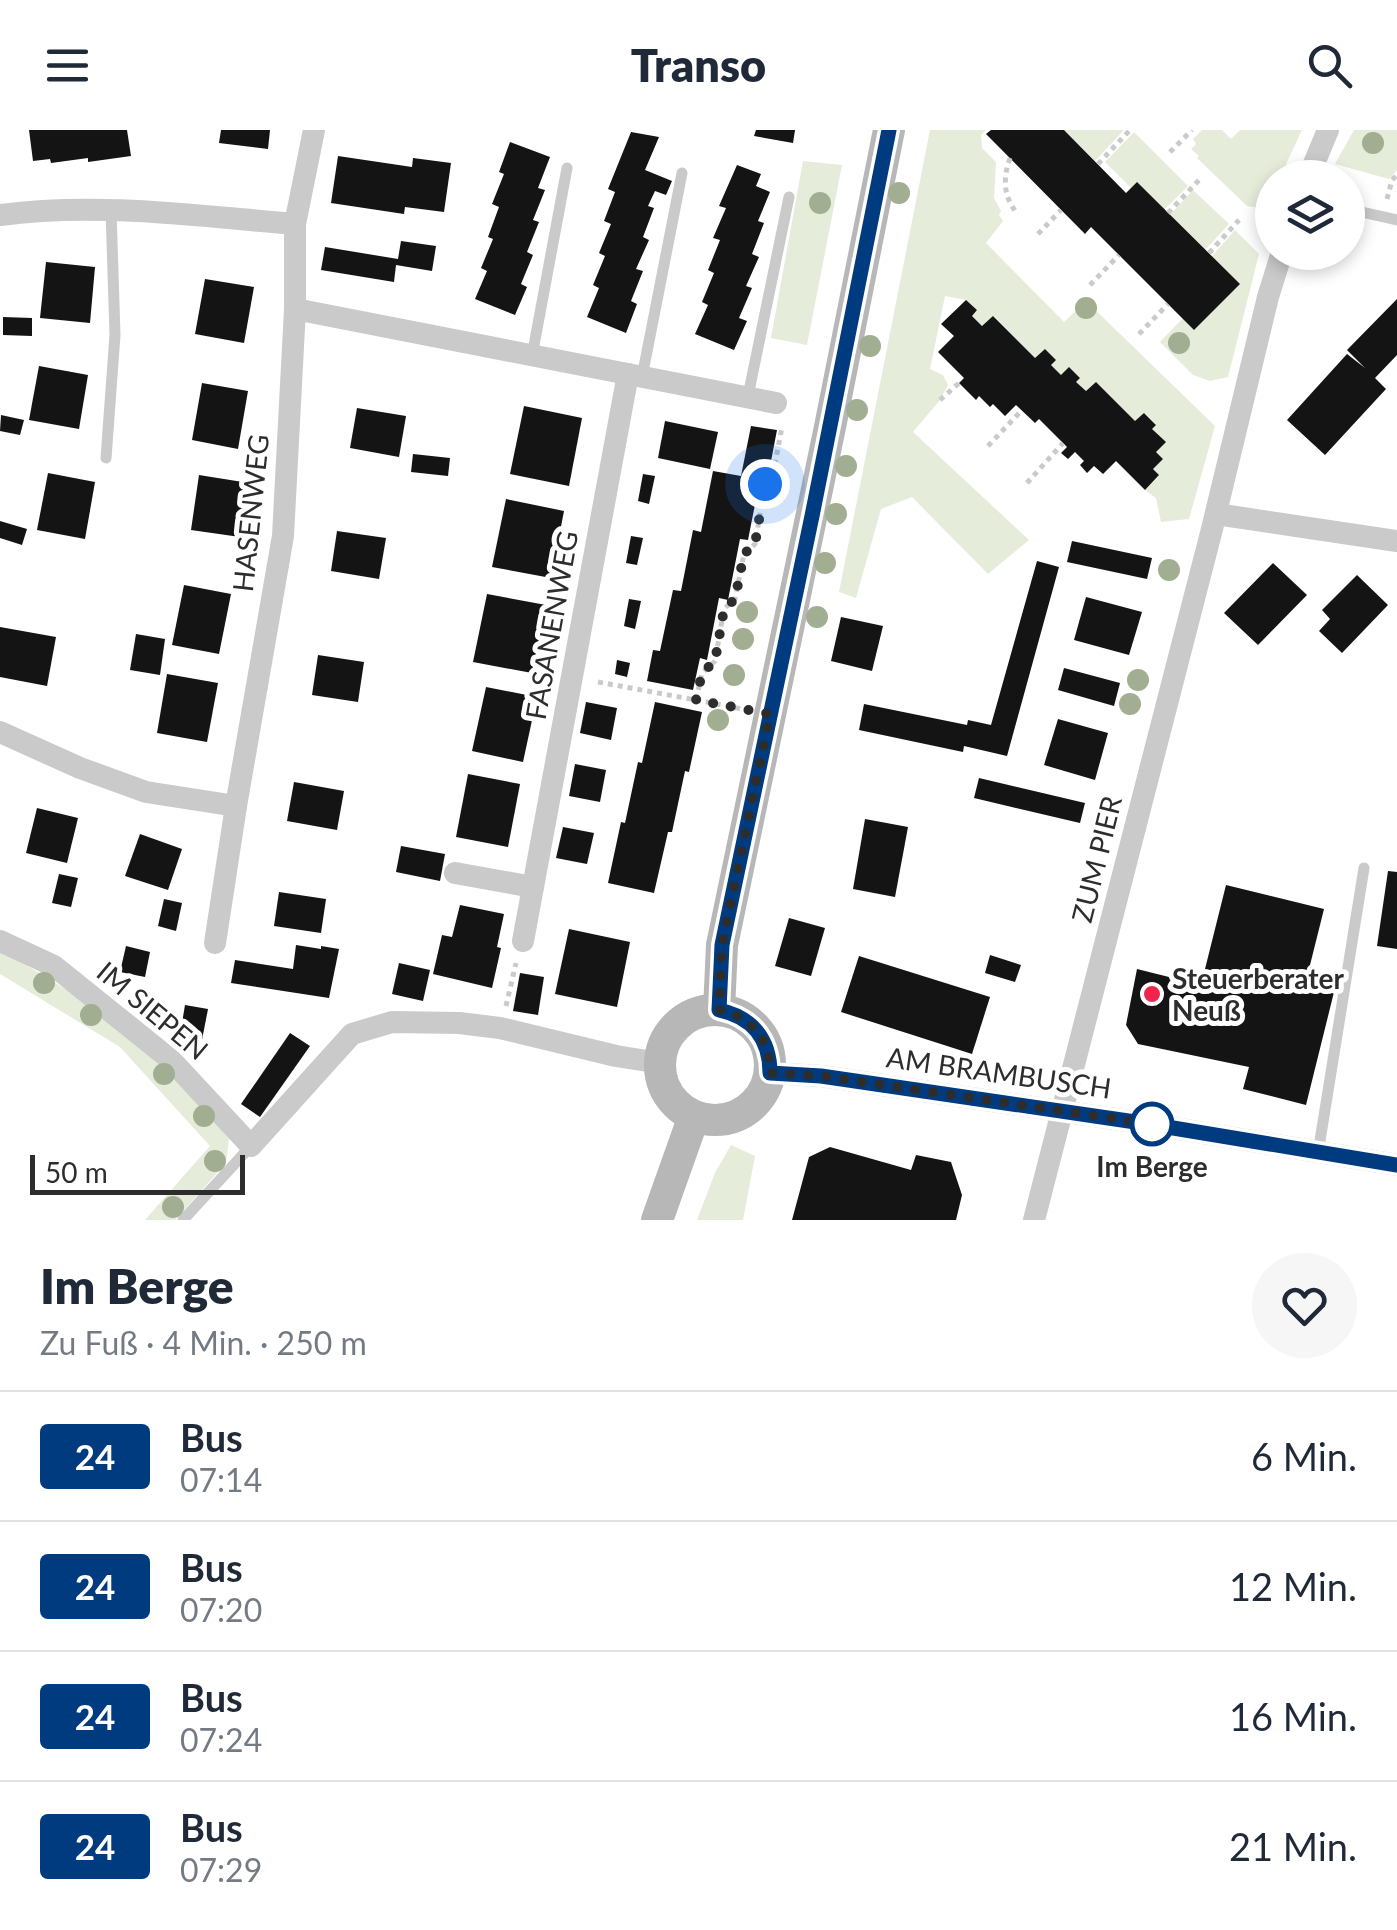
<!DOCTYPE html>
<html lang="de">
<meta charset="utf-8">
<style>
:root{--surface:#fff;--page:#f6f6f7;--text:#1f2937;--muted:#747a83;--line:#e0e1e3}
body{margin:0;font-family:Lato,sans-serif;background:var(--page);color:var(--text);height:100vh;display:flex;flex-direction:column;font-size:38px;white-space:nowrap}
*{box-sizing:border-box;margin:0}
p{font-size:32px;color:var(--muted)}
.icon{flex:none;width:55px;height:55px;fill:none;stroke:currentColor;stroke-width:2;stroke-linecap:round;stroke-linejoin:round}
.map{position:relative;height:1090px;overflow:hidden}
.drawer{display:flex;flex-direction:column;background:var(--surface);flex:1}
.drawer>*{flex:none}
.badge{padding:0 20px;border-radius:8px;font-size:35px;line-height:65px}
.buttons{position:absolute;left:1255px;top:30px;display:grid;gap:20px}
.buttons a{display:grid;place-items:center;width:110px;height:110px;border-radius:50%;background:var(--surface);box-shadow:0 5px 15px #0003;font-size:50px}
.scale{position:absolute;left:30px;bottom:25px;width:215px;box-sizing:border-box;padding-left:10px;border:5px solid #2d2d2d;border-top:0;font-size:28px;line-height:35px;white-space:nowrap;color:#2d2d2d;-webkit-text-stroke:8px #fff;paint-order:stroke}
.you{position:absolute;width:50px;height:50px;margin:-25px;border:8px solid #fff;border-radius:50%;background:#1a73e8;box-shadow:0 0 0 15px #1a73e833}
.map>.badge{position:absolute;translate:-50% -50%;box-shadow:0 0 0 5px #fff}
.round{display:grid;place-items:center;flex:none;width:105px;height:105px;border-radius:52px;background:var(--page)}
.summary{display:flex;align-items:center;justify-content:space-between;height:170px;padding:0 40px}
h1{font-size:48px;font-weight:800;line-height:75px}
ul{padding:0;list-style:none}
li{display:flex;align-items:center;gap:30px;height:130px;padding:0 40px;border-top:2px solid var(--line)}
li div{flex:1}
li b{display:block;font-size:38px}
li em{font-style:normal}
li .badge{min-width:110px;font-weight:700;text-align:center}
header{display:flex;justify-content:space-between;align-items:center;height:130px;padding:0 40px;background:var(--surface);font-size:45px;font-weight:800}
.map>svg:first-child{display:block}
.green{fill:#e5ecda}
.building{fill:#141414}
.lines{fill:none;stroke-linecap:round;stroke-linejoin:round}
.path{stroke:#cacaca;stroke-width:5;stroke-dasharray:5 5;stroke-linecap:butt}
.lane{stroke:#cacaca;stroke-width:11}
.street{stroke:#cacaca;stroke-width:22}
.secondary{stroke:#b7b7b7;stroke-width:32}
.tree{fill:#a2ae92}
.line-casing{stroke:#fff;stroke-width:22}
.line{stroke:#003b80;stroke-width:15}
.walk{stroke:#2d2d2d;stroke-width:10;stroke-dasharray:0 18}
.poi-dot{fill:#ee264d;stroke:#fff;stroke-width:4}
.stop-dot{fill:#fff;stroke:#003b80;stroke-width:5}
.labels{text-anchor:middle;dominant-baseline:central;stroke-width:10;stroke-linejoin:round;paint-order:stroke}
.street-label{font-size:28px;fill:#2d2d2d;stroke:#fff}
.poi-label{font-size:28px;font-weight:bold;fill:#2d2d2d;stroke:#fff;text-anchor:start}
.stop-label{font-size:28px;font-weight:bold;fill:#2d2d2d;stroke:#fff}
</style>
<header><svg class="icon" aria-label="menu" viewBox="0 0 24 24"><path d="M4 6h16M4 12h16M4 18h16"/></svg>Transo<svg class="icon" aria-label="search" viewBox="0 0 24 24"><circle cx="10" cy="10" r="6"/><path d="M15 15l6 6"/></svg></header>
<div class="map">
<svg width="1397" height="1090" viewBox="0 0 1397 1090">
<rect width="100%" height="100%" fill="#fff"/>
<g class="green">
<polygon points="930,0 986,0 981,5 982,18 996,32 994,68 1001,81 999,85 1003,91 986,113 1064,192 1086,171 1215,296 1189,389 1161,392 1156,368 1145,360 1159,346 1153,339 1163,329 1156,322 1165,312 1152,299 1156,294 1145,283 1135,291 1096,252 1086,261 1076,252 1080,248 1070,238 1061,245 1051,235 1045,219 1035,228 994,186 982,196 972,186 977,180 966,170 945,166 930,239 943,245 948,255 940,270 913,302 1029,410 988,444 912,367 881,379 856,468 839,462"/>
<polygon points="1064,0 1124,0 1095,31"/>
<polygon points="1202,0 1222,0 1231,9 1240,0 1302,0 1280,47 1272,48 1271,75 1260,78 1247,76 1197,28 1199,26 1191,19 1196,14 1193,9"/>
<polygon points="1354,0 1397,0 1397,40 1389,49 1335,34"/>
<polygon points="1134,2 1188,56 1164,80 1131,58 1105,32"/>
<polygon points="803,31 842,35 807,215 771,208"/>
<polygon points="1193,60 1229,94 1205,120 1170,85"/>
<polygon points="1235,100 1259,124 1228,247 1210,251 1193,245 1160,212 1183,188 1212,126"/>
<path d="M0,821C70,858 134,903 190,960C204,974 216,993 229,1009L226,1033L175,1090H145L210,1016L120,917L0,844Z"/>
<polygon points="731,1015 755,1026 743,1090 697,1090 715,1043"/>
</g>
<g class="building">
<polygon points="29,0 127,0 131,26 88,32 88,28 51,33 50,29 33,31"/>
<polygon points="221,0 270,0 268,19 219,13"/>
<polygon points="756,0 795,0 793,13 754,6"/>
<polygon points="991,0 1064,0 1126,63 1137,52 1240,154 1194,200 1091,97 1085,104 986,4"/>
<polygon points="631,2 659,7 645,40 672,51 666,65 655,61 648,76 654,78 643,107 649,110 636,139 643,141 631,171 637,174 626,203 587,187 599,158 593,155 605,126 599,123 611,94 604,91 615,62 608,59"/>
<polygon points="510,12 550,27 538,58 545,60 533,90 539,92 527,122 533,125 521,154 527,157 515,185 475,169 487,141 481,138 493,109 488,107 499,77 492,74 504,44 499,42"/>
<polygon points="338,26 412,37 413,28 451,33 444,82 405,77 404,84 331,73"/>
<polygon points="737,35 761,44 756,56 770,62 758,91 764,93 752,124 759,127 746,156 752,158 739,188 747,191 734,220 695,204 708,175 702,172 714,143 708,140 720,110 713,108 726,78 719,76"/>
<polygon points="401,111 436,116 432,141 396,135 394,152 321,140 325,117 398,129"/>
<polygon points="46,132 95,137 90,193 40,188"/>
<polygon points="205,149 254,157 244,213 195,204"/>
<polygon points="1397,169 1397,225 1375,248 1386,259 1325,325 1287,290 1347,224 1365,238 1347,220"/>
<polygon points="966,170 977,180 972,186 982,196 993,186 1035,228 1045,219 1056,230 1051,235 1061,245 1069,237 1080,248 1076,252 1086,261 1096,252 1135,291 1144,283 1156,295 1152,299 1166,312 1156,322 1163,329 1153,339 1159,345 1145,360 1116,331 1103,344 1094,336 1087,343 1080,335 1084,331 1075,322 1068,329 1061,323 1067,317 1039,289 1035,293 1016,275 1005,286 993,274 990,277 979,266 976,270 959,253 964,248 938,222 954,206 941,194"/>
<polygon points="3,187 32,188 32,206 3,205"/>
<polygon points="39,236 88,245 79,299 29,290"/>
<polygon points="202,253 248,261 238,319 192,310"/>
<polygon points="524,276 582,288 569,356 510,344"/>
<polygon points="357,278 406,286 399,327 350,318"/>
<polygon points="1,285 24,290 20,305 0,301"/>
<polygon points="665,291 718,302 710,339 658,328"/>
<polygon points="751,296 777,300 772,326 767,351 760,349 748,410 740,409 728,470 719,468 707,530 700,528 693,560 647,551 653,520 660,521 673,460 681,461 693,400 701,402 713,341 741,346"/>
<polygon points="413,324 450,328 448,346 411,342"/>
<polygon points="48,343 95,352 85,409 37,400"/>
<polygon points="643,344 655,346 649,374 638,371"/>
<polygon points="199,345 249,353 240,407 191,400"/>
<polygon points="506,369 564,381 551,448 492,437"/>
<polygon points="0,391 27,399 22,415 0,408"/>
<polygon points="337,401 386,408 379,449 331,441"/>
<polygon points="631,406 643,408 637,435 626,433"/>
<polygon points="1072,411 1152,428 1147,449 1067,432"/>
<polygon points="1037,431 1059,437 1007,626 964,616 963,622 859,600 864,574 967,595 968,590 991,595"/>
<polygon points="1273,433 1307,465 1258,515 1224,483"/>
<polygon points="1357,445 1388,475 1342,523 1319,501 1330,489 1322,480"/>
<polygon points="184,455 231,464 219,524 172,515"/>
<polygon points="487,464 546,475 532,543 473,532"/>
<polygon points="1086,467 1142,482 1129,525 1074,510"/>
<polygon points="629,469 641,471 635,499 624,496"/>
<polygon points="841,487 883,496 872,541 831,531"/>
<polygon points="0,497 56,507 47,556 0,547"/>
<polygon points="136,504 165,509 160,545 130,540"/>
<polygon points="318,525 364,532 358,572 312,565"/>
<polygon points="617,530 630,533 627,547 615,544"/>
<polygon points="1064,538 1120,553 1114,576 1058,560"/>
<polygon points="167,544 218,553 207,612 157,603"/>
<polygon points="486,557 537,567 523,632 472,621"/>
<polygon points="586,572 617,578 611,610 580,603"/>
<polygon points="655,572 702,582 689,642 685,641 672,702 668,702 654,763 608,753 621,692 625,693 638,632 642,633"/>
<polygon points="1058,589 1108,603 1095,650 1044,635"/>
<polygon points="575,634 606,640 600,672 569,666"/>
<polygon points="468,644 520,654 508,717 456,707"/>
<polygon points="979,648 1085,673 1080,693 974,668"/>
<polygon points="294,652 344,661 337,700 287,691"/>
<polygon points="37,678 78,688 67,733 26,723"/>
<polygon points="865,689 908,697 895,767 853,759"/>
<polygon points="563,697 594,703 587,734 556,728"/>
<polygon points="140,704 182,719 168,760 125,746"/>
<polygon points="401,716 445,724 440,751 396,742"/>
<polygon points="1388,741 1397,742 1397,819 1377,816"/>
<polygon points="59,744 78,748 71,777 52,773"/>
<polygon points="1226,755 1324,779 1307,847 1336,854 1306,975 1243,959 1249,937 1138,914 1126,895 1137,839 1201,855"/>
<polygon points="279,762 326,769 321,803 274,796"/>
<polygon points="164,769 182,773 176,801 158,796"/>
<polygon points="460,775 504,784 497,817 501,818 492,858 433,844 442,805 452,807"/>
<polygon points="789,788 825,798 811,846 775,836"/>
<polygon points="569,799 630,812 617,877 555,864"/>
<polygon points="296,815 321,819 321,816 339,819 329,868 231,853 235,830 293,839"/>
<polygon points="126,816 150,822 145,847 120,842"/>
<polygon points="990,825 1021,835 1015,852 985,843"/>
<polygon points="859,826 990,867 972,924 841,882"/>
<polygon points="399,833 430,840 423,871 392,864"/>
<polygon points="520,843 544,847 538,885 513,881"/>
<polygon points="185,875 208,879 201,915 179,911"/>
<polygon points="290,903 310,916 260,987 241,974"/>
<polygon points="830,1017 911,1040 916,1025 951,1032 962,1065 956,1090 792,1090 809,1027"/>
</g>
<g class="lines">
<g class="path">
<polyline points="1170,22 1192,0"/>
<path d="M1010,28C1003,48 1003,65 1016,82"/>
<polyline points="1098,34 1130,0"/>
<polyline points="1387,69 1392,50 1397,45"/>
<polyline points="1168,83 1199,50"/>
<polyline points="1038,104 1061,80"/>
<polyline points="1209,123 1239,90"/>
<polyline points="1090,155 1119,125"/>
<polyline points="1139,204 1168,174"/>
<polyline points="940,270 959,253"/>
<polyline points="988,316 1022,280"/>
<polyline points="1027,353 1063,313"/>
<polyline points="598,552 696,570 702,543 715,531 724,479 735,469 744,424 755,414 765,354 771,354 782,297"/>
<polyline points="696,570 742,579"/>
<polyline points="506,876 516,833"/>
</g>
<g class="lane">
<polyline points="1348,79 1397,90"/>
<polyline points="532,226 567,38"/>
<polyline points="642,247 682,43"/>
<polyline points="748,266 789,67"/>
<polyline points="106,328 115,205 111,80"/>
<polyline points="1318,1023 1364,738"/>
<polyline points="183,1090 251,1016"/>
</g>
<g class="street">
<polyline points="1308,48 1328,0"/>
<path d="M0,85C97,72 197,86 295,94L314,0"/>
<polyline points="295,179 776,273"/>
<polyline points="1216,384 1397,411"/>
<polyline points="0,602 80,638 146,662 236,676"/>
<polyline points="455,743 533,757"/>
<polyline points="0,811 54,836 171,930 251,1016 352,904 392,892 459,893 500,898 616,926 660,933"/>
<polyline points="523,811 628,244"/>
<polyline points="215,813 236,676 283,406 295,179 295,94"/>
<polyline points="770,943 821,946 1149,994 1397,1035"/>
<polyline points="1034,1090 1212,399 1268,167 1282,122"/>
</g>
<g class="secondary">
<polyline points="719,880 722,815 830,297 889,0"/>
<circle cx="715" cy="935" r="55"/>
<polyline points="657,1090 694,986"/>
</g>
</g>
<g class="tree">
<circle cx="1373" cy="13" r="11"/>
<circle cx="899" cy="63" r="11"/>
<circle cx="820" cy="73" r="11"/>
<circle cx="1086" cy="178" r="11"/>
<circle cx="1179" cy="213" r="11"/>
<circle cx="870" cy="216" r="11"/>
<circle cx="857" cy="280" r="11"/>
<circle cx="846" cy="336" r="11"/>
<circle cx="836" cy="384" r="11"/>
<circle cx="825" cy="433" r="11"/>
<circle cx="1169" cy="440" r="11"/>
<circle cx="747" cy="482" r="11"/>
<circle cx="817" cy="487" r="11"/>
<circle cx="743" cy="509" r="11"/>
<circle cx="734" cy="545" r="11"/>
<circle cx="1138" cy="550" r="11"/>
<circle cx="1130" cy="574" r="11"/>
<circle cx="718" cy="590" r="11"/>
<circle cx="44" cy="853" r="11"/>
<circle cx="91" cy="885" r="11"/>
<circle cx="164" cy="944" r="11"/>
<circle cx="204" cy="986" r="11"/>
<circle cx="215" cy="1031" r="11"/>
<circle cx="173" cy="1077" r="11"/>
</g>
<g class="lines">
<defs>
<path id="line" d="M889,0L812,386L722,815L719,880C752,887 770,909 770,943L821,946L1149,994L1397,1035"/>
</defs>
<use href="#line" class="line-casing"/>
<use href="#line" class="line"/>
<path class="walk" d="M765,354L755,414L744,424L735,469L724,479L715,531L702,543L696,570L770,584L722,815L719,880C752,887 770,909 770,943L821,946L1152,994"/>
</g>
<circle class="poi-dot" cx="1152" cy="864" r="10"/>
<circle class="stop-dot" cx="1152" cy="994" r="20"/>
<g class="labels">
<g class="street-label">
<text transform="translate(250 383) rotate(-84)">HASENWEG</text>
<text transform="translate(551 495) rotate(-80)">FASANENWEG</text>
<text transform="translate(1096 729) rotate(-76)">ZUM PIER</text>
<text transform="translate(153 880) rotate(40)">IM SIEPEN</text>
<text transform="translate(999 942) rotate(8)">AM BRAMBUSCH</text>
</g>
<g class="poi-label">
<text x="1172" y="848">Steuerberater<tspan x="1172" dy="32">Neuß</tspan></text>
</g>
<g class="stop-label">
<text x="1152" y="1036">Im Berge</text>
</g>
</g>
</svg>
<div class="buttons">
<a><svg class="icon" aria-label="layers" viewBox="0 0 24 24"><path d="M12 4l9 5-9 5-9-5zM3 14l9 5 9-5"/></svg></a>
</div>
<div class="scale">50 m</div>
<div class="you" style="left:765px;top:354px"></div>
</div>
<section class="drawer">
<div class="summary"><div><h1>Im Berge</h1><p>Zu Fuß · 4 Min. · 250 m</p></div><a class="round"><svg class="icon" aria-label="heart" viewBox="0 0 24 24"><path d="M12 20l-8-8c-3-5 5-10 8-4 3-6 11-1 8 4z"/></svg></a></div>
<ul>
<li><span class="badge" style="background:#003b80;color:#fff">24</span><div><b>Bus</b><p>07:14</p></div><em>6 Min.</em></li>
<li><span class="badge" style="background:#003b80;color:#fff">24</span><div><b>Bus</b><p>07:20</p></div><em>12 Min.</em></li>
<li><span class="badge" style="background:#003b80;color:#fff">24</span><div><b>Bus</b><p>07:24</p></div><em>16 Min.</em></li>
<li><span class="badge" style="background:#003b80;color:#fff">24</span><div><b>Bus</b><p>07:29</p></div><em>21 Min.</em></li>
</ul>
</section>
